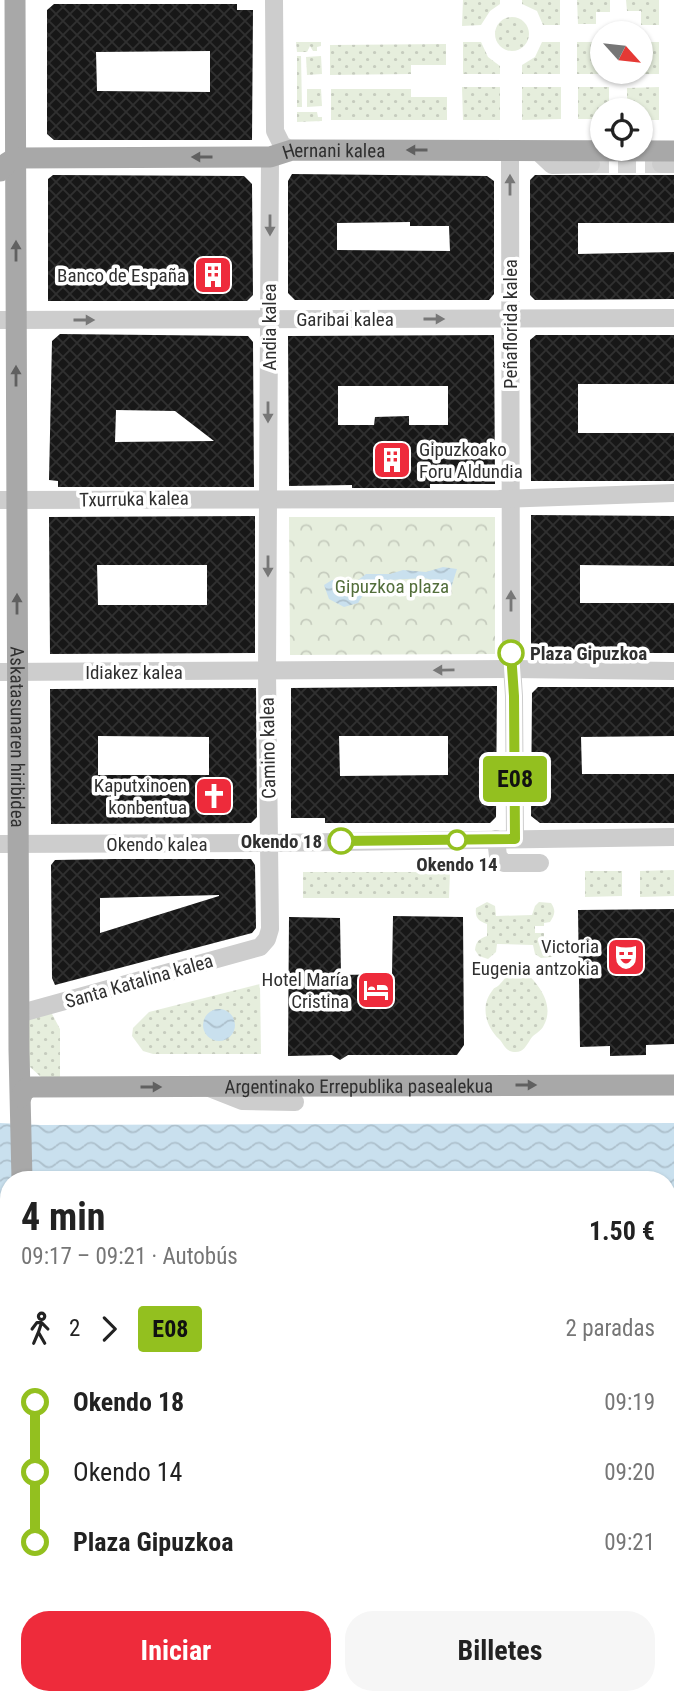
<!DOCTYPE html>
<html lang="es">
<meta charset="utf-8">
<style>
:root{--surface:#fff;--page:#f6f6f6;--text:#222;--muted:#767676;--accent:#ee2b3b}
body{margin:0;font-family:"Roboto Condensed",sans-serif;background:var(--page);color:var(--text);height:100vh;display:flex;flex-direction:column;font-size:26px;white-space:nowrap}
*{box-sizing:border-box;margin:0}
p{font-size:23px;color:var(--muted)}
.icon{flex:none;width:38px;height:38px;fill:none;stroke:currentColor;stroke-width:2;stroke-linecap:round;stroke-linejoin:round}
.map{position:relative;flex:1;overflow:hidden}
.panel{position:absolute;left:0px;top:1171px;width:676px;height:534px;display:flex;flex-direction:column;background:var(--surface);border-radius:28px 28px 0 0;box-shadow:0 2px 5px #0004}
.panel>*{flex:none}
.badge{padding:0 14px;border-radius:5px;font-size:24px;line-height:46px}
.needle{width:46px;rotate:117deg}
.fabs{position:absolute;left:590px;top:21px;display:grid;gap:14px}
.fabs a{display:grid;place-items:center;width:63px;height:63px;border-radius:50%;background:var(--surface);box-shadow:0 2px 5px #0004;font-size:35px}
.map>.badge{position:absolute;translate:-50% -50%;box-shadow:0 0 0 4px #fff}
.legs{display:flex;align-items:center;gap:10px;height:77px;padding:0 21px;font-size:23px}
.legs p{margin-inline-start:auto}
.overview{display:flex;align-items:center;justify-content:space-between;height:119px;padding:0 21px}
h1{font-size:38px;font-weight:700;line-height:52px}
.primary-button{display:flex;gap:14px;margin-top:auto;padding:14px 21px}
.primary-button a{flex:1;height:80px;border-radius:28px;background:var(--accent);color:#fff;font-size:28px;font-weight:700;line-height:80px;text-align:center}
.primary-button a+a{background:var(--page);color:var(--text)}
ul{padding:0 21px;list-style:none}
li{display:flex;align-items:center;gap:24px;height:70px;font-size:26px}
li i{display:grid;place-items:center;width:10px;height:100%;margin:0 9px;background:currentColor}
li i::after{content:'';width:18px;height:18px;margin:-9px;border:5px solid;border-radius:50%;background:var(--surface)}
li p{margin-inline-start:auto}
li:first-child i{background:linear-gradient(#0000 50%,currentColor 0)}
li:last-child i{background:linear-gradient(currentColor 50%,#0000 0)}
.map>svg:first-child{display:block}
.grass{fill:url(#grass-dots)}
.park{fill:url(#park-crowns)}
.water{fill:url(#water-waves)}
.building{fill:url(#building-cross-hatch);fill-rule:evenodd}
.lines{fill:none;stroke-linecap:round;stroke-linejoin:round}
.minor-tunnel{stroke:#d6d6d6;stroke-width:18;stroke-dasharray:18 9;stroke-linecap:butt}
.minor{stroke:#cdcdcd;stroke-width:18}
.major{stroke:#a8a8a8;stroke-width:21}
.oneway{fill:#606060}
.oneway2{fill:#777}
.line-1-casing{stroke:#fff;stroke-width:16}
.line-1{stroke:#93c01f;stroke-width:10}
.stop-1-dot{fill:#fff;stroke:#93c01f;stroke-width:3.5}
.labels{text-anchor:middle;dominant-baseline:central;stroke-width:7;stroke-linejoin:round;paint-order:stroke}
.street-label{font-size:19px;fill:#303030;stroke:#fff}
.poi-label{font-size:19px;fill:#303030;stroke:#fff;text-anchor:end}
.park-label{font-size:19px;fill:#536e3b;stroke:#fff}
.stop-label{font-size:19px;font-weight:bold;fill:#303030;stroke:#fff;text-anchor:start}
</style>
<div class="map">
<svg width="674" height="1703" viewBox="0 0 674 1703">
<defs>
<pattern id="grass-dots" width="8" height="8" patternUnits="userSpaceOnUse" patternTransform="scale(1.75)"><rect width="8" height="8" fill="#e6eedd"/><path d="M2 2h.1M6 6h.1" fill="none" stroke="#c6ccbe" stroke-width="1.8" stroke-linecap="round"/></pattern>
<pattern id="park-crowns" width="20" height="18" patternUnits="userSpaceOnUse" patternTransform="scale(1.75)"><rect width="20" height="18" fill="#e6eedd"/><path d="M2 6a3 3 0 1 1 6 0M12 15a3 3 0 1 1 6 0" fill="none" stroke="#c6ccbe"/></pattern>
<pattern id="water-waves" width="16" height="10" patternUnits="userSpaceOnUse" patternTransform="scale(1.75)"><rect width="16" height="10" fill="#c9e0ee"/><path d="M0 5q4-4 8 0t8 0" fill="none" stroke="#adc0cc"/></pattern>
<pattern id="building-cross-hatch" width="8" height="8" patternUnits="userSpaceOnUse" patternTransform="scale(1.75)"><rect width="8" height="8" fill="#171717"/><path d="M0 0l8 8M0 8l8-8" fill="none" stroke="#303030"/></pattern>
</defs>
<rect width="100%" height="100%" fill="#fff"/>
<g class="grass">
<polygon points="463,0 500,0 500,4 490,11 481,25 462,26"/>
<polygon points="522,0 560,0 560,25 543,25 537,11 522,4"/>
<polygon points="577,0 610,0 610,12 596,12 596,24 578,24"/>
<polygon points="626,0 659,0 659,25 641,25 641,11 627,11"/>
<circle cx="512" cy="34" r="17"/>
<polygon points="296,42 321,42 321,46 317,47 317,51 313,51 310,46 307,52 297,52"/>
<polygon points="463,42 481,42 488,57 500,66 500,74 463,74"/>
<polygon points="542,42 560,42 560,74 522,74 522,65 535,57"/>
<polygon points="577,42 596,42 597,55 602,56 602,72 609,72 609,74 577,74"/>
<polygon points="641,42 659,42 659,74 627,74 627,72 640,72"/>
<polygon points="446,44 446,65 411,65 411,74 330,75 330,45"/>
<polygon points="297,56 301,56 302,107 297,107"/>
<polygon points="321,56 322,74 307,75 306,57"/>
<polygon points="462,87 500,87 500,120 463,120"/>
<polygon points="522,87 561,87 561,119 522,120"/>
<polygon points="578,87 609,87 609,110 602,110 602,119 578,119"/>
<polygon points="659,87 659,120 641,120 640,110 627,110 627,88"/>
<polygon points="307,89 321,89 322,106 307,107"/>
<polygon points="331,89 411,89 411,97 447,97 447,120 331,120"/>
<polygon points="297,112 317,112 318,117 322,117 322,121 297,122"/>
<polygon points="674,870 674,896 640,897 640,871"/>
<polygon points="585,871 622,871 622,896 585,897"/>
<polygon points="303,872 450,872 449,898 303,898"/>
<path d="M487,902L495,906L496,916L532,915L535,906L539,902L551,903C556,910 555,915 550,922L544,923V926H535V933H544V937L554,941L555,950L552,957L541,958L535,954L533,945L497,944L496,952L488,959L479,956L475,950C476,941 479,939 487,936V924C478,921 475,918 476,908Z"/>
<path d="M514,969L523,970C538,983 555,1004 544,1025C541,1032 533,1034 530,1040C526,1046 523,1053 514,1052C505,1051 504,1044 499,1039C486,1027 480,1006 492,991C495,986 497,988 500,984C506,978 507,973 514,969Z"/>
<polygon points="260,984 261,1054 153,1054 143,1051 132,1036 133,1028 149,1012"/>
<polygon points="51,1012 60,1029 60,1078 42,1078 28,1065 29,1018"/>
</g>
<polygon class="park" points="289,517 495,517 495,654 290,655"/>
<g class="water">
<polygon points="443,567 457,569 450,591 441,591 438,581 424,578 372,581 358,603 344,607 329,599 324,585 332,580 358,580 366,574 390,574 403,570 426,572"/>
<circle cx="219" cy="1025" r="16"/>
<polygon points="0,1123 41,1125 674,1123 674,1384 667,1384 667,1180 9,1180 9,1373 0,1373"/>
</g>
<g class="building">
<path d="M54,4H237V10H253L252,140H54L47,134V10ZM210,51V92L97,91L96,52Z"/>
<path d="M292,174L487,176L494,181V294L489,300H295L288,293V181ZM410,222V226H449L450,251L337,250V223Z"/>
<polygon points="53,175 244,176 252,184 253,295 247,301 48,301 48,179"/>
<polygon points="535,175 674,175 674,223 578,223 578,254 674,252 674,299 535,300 530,295 530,180"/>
<path d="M60,334L248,336L253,342L254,487H58V481L49,480L52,341ZM116,410L175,411L214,441L115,442Z"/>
<path d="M494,335L495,484H430V488H352V485L289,486L288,336ZM338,386H448V425H409V416L375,417L374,425H338Z"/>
<polygon points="536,335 674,335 674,384 578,384 578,433 674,433 674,481 531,481 530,340"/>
<polygon points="531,515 674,516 674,566 580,565 580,603 674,603 674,653 531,653"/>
<path d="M255,516V653L50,654L49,517ZM97,565H207V605H98Z"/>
<path d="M497,686L496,817L490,823H325V818H291V688ZM339,736H448V775L340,776Z"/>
<polygon points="538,687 674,687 674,736 581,737 582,774 674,774 674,823 540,823 531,816 532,693"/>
<path d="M256,688L257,817L251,823L51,824L50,689ZM98,736L209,737V775H98Z"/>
<path d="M115,859H251L255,865L256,928L252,933L55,985L52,978L51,865L55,860ZM219,895V896L100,933V898Z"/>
<polygon points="674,909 674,1044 646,1045 646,1055 610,1056 610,1046 580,1047 578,910"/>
<polygon points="393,916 463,917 464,1045 457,1055 348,1055 340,1060 332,1055 288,1056 289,917 340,918 341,975 392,974"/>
</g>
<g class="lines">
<polyline class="minor-tunnel" points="591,164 661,164"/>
<g class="minor">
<polyline points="274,0 275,131 282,145 292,150"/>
<polyline points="510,150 511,652 514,696 515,839"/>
<polyline points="536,150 552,165 591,164"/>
<polyline points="661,164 674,164"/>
<polyline points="0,320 674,318"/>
<polyline points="0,500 499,499 674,493"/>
<polyline points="0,672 512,669 674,671"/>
<polyline points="496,839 498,856 504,863 540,863"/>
<polyline points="0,844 270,843 674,837"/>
<polyline points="18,1014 260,947 267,939 270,929 267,672 270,157"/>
<polyline points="209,1088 242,1101 295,1102"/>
<polyline points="0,1410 9,1407"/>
<polyline points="667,1413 674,1413"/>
<polyline points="667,1636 674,1636"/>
<polyline points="0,1639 9,1641"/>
<polyline points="278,1696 280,1703"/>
<polyline points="191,1703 192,1696"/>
<polyline points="560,1703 560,1696"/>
</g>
<g class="major">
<path id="s1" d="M15,0L19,1050L22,1180"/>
<path id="s2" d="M0,171L7,163L15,158L270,157L292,150L674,151"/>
<path id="s3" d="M21,1097L24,1090L31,1087L674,1085"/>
<polyline points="0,1470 3,1531 0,1613"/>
<polyline points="373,1696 376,1703"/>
</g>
</g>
<defs><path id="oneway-solid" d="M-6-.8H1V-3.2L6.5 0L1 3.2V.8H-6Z" transform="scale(1.75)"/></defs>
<g class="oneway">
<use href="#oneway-solid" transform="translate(417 150) rotate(180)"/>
<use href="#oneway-solid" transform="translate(202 157) rotate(180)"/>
<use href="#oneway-solid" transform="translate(16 251) rotate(-90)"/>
<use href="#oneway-solid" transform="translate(16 376) rotate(-90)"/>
<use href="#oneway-solid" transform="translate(17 604) rotate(-90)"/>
<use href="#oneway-solid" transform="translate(526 1085)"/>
<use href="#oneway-solid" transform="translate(151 1087)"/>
</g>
<g class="oneway2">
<use href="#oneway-solid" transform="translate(510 185) rotate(-90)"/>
<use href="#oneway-solid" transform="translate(270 225) rotate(90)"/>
<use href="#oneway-solid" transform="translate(434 319)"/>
<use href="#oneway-solid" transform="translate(84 320)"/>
<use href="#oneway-solid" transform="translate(268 412) rotate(90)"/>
<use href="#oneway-solid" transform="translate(268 566) rotate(90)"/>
<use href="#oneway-solid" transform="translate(511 601) rotate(-90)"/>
<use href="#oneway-solid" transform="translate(444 670) rotate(179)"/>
</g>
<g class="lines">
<defs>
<polyline id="line-1" points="341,841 515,839 514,696 511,653"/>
</defs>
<use href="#line-1" class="line-1-casing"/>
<use href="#line-1" class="line-1"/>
</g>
<defs>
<symbol id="building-square" viewBox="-11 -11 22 22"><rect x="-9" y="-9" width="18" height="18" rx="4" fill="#ee2b3b" stroke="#fff"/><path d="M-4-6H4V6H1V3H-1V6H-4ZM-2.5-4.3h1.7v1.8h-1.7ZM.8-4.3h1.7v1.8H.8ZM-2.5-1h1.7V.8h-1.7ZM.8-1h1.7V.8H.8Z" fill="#fff"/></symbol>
<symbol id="church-square" viewBox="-11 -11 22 22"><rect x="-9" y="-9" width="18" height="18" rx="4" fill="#ee2b3b" stroke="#fff"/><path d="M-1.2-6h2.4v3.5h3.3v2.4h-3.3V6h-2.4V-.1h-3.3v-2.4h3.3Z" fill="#fff"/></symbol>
<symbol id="theatre-square" viewBox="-11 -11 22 22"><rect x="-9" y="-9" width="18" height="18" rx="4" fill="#ee2b3b" stroke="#fff"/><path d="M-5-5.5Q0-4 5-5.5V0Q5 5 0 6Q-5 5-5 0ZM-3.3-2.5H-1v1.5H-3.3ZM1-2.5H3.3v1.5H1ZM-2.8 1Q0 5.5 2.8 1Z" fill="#fff"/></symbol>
<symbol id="hotel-square" viewBox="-11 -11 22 22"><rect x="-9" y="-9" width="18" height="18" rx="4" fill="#ee2b3b" stroke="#fff"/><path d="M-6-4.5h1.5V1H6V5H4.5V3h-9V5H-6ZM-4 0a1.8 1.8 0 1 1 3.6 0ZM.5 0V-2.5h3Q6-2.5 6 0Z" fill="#fff"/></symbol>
</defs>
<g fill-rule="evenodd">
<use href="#building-square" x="191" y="253" width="44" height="44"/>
<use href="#building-square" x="370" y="438" width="44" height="44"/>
<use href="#church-square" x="192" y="774" width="44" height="44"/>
<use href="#theatre-square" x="604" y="935" width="44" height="44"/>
<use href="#hotel-square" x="354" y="968" width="44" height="44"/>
</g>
<g class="stop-1-dot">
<circle cx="511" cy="653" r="12"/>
<circle cx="457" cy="840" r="9"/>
<circle cx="341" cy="841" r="12"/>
</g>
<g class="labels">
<g class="street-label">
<text stroke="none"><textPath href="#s2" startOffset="340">Hernani kalea</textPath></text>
<text x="345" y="319">Garibai kalea</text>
<text transform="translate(510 324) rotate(-90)">Peñaflorida kalea</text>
<text transform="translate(269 327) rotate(-90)">Andia kalea</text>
<text transform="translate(134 499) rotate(-1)">Txurruka kalea</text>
<text x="134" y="672">Idiakez kalea</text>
<text stroke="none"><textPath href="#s1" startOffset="737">Askatasunaren hiribidea</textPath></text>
<text transform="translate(268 748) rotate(-91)">Camino kalea</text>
<text x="157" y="844">Okendo kalea</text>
<text transform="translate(139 981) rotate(-16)">Santa Katalina kalea</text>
<text stroke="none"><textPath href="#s3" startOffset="343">Argentinako Errepublika pasealekua</textPath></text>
</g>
<g class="poi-label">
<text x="186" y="275">Banco de España</text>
<text x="419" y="449" text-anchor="start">Gipuzkoako<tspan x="419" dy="22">Foru Aldundia</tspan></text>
<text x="187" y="785">Kaputxinoen<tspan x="187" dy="22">konbentua</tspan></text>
<text x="599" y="946">Victoria<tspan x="599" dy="22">Eugenia antzokia</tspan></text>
<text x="349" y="979">Hotel María<tspan x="349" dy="22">Cristina</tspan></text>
</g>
<g class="park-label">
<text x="392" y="586">Gipuzkoa plaza</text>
</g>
<g class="stop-label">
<text x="530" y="653">Plaza Gipuzkoa</text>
<text x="322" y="841" text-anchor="end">Okendo 18</text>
<text x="457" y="864" text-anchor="middle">Okendo 14</text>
</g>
</g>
</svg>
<div class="fabs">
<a><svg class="needle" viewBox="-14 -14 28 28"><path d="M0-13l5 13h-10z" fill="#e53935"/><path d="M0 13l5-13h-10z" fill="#767676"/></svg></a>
<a><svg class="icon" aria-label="locate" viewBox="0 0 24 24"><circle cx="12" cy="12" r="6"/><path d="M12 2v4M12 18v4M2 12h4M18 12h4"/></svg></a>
</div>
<b class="badge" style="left:515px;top:779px;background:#93c01f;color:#111">E08</b>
<section class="panel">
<div class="overview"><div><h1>4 min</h1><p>09:17 – 09:21 · Autobús</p></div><b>1.50 €</b></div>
<div class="legs"><svg class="icon" aria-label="walk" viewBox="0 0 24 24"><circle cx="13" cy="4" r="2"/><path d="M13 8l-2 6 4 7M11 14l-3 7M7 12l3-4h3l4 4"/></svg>2<svg class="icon" aria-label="forward" viewBox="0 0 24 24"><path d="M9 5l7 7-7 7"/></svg><b class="badge" style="background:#93c01f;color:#111">E08</b><p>2 paradas</p></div>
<ul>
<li><i style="color:#93c01f"></i><b>Okendo 18</b><p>09:19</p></li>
<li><i style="color:#93c01f"></i><span>Okendo 14</span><p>09:20</p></li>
<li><i style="color:#93c01f"></i><b>Plaza Gipuzkoa</b><p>09:21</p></li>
</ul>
<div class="primary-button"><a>Iniciar</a><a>Billetes</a></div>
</section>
</div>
